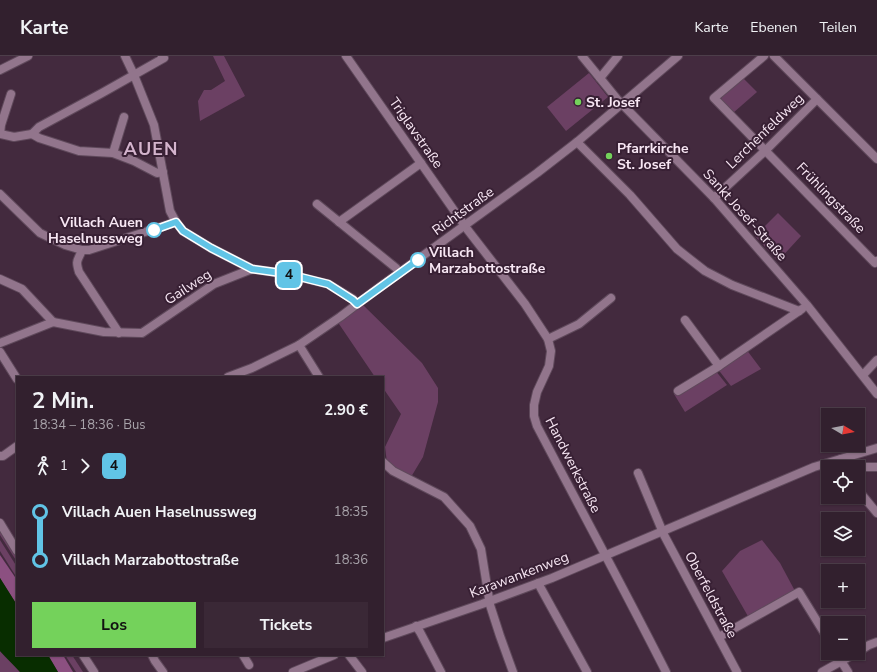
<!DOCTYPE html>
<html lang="de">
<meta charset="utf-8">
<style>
:root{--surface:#32202e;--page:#3a2836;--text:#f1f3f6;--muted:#a8a3aa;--line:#4d3e4a;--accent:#74d25b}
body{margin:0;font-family:"Nunito Sans",sans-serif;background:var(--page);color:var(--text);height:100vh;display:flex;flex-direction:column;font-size:15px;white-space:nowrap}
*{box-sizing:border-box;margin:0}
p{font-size:13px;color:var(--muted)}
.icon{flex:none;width:22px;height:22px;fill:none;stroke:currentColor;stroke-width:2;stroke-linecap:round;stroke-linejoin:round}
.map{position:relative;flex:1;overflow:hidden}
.panel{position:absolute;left:16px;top:320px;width:368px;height:280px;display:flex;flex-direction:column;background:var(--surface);border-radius:0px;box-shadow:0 1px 3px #0004,0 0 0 1px var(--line)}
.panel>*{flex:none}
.badge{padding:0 8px;border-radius:6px;font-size:14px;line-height:26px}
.needle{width:26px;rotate:100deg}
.buttons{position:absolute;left:821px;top:352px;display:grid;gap:8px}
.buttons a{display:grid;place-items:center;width:44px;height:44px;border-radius:0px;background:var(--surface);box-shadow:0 1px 3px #0004,0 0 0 1px var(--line);font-size:20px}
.map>.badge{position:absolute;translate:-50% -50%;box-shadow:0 0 0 2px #fff}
.legs{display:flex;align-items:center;gap:6px;height:44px;padding:0 16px;font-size:13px}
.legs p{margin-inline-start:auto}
.overview{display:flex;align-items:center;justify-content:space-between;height:68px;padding:0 16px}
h1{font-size:22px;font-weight:700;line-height:30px}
.action{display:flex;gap:8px;margin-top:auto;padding:8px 16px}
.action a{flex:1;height:46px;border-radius:0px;background:var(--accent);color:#111;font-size:16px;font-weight:700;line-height:46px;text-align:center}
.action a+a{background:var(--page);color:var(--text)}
ul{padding:0 16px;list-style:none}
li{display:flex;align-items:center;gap:14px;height:48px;font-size:15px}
li i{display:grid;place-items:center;width:6px;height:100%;margin:0 5px;background:currentColor}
li i::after{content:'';width:10px;height:10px;margin:-5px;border:3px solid;border-radius:50%;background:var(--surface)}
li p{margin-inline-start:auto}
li:first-child i{background:linear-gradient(#0000 50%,currentColor 0)}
li:last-child i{background:linear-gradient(currentColor 50%,#0000 0)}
header{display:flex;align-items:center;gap:24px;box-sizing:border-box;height:56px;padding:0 20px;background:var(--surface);border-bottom:1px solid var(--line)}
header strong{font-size:19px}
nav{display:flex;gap:22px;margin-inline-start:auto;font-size:14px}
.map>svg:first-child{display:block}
.green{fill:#6b4063}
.forest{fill:#8c5081}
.water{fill:#082d00}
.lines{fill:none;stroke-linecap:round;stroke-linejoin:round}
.minor-casing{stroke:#5f495b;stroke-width:10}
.minor{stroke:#92758c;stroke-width:8}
.line-1-casing{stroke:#fff;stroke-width:9}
.line-1{stroke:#61c4e6;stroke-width:6}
.poi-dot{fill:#74d25b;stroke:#382034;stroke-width:1.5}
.stop-1-dot{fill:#fff;stroke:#61c4e6;stroke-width:2}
.labels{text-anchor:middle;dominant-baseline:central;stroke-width:4;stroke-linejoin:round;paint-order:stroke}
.poi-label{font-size:14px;font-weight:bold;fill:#f8e7f4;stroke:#382034;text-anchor:start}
.street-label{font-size:14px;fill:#f8e7f4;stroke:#382034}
.stop-label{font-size:14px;font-weight:bold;fill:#f8e7f4;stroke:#382034;text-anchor:end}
.district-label{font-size:18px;font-weight:bold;letter-spacing:1px;fill:#d4b4cd;stroke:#382034}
</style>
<header>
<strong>Karte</strong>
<nav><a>Karte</a><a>Ebenen</a><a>Teilen</a></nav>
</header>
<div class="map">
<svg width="877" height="616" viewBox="0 0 877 616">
<rect width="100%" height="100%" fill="#432a3e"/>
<g class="green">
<polygon points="213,0 224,0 245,40 200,65 198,45 204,34 211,34 225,25"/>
<polygon points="589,17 608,41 566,75 547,51"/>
<polygon points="743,22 757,36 733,57 721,44 722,39"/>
<polygon points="778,157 801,180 778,205 755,180"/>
<polygon points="361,247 422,307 438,332 438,346 423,401 411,421 387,407 385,391 401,358 383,332 383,321 375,321 337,265"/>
<polygon points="746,293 761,313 731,330 717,312"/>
<polygon points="715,314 727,329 685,356 674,338"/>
<polygon points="0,472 17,499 17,506 0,479"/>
<polygon points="0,484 17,511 17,522 0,495"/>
<polygon points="762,484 780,507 795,535 749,562 722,515 740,495"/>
<path d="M0,595C6,603 14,608 20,616H0Z"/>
<polygon points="65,599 72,599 83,616 76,616"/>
</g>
<g class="forest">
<polygon points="0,499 17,524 17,549 0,522"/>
<polygon points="48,599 63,599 73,616 58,616"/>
</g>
<polygon class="water" points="0,522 17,549 17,599 48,599 58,616 20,616 0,595"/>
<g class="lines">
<defs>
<g id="minor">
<polyline points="125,0 134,19 154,69 170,155 176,166 183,175 211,192 252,213"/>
<path d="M346,0L467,173L525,248L548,283L551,295L549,310L537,336L534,349V360L537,370C580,452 624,533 666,616"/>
<polyline points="582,0 617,43 714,142 807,249 877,338"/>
<polyline points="764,0 714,42 875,207 877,205"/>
<polyline points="774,0 877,103"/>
<polyline points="0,14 28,0"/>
<polyline points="600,22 618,0"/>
<polyline points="0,78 14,81 32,78 39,71 102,37 164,2 162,0"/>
<polyline points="0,78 1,69 11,38"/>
<polyline points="32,78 39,82 79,95 113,97 134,105 157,117 163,116"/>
<polyline points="577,86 630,139 677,193 705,215 732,229 799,255"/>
<polyline points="113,97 124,61"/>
<polyline points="0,138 40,177 65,189 82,194"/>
<polyline points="714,142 766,94 817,43"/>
<polyline points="317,148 396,212 399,217"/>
<polyline points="339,166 421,107"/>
<polyline points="0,223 22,233 53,266"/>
<polyline points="685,264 719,310"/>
<path d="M119,277L79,216C75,203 78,205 82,194H89L176,166"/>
<polyline points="548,283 579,268 611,242"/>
<polyline points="0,287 53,266 104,276 142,277 214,228 252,213 287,218 328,228 353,243 357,248"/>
<polyline points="299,289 319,321"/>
<polyline points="0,296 17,323"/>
<polyline points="863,319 877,304"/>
<polyline points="228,321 252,312 299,289 340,261 381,230 537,117 577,86 678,0"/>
<polyline points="678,335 719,310 802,253"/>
<polyline points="0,400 3,400 17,390"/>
<polyline points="841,403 843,411"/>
<polyline points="383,406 393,415 444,441 470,470 481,493 490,549 500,580 513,616"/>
<polyline points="858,411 877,411"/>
<polyline points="638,417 664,479 737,616"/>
<polyline points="858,434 877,457"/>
<polyline points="0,467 17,495"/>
<polyline points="538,527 587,616"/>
<polyline points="416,570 420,576 441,616"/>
<polyline points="719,581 799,536 828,583"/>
<polyline points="383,582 482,548 552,522 814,411 877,392"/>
<polyline points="858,596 869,589 877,586"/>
<polyline points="836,597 848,616"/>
<polyline points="83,599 94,616"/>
<polyline points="152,599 155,605 163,616"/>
<polyline points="243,599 249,609"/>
<polyline points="349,599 362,616"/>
<polyline points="293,616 334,599"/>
<polyline points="822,616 856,597"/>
</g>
</defs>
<use href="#minor" class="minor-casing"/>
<use href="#minor" class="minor"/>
</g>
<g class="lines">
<defs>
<polyline id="line-1" points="154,174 176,166 183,175 211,192 252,213 288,218 328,228 353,244 357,248 418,204"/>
</defs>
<use href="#line-1" class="line-1-casing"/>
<use href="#line-1" class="line-1"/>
</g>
<g class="poi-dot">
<circle cx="578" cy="46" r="4"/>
<circle cx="609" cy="100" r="4"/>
</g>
<g class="stop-1-dot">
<circle cx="154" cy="174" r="7"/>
<circle cx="418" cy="204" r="7"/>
</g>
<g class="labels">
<g class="poi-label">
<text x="586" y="46">St. Josef</text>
<text x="617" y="92">Pfarrkirche<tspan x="617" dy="16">St. Josef</tspan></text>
</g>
<g class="street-label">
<text transform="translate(765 75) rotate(-44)">Lerchenfeldweg</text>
<text transform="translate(416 77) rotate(55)">Triglavstraße</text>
<text transform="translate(831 142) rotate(46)">Frühlingstraße</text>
<text transform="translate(463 155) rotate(-36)">Richtstraße</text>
<text transform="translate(745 159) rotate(48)">Sankt Josef-Straße</text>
<text transform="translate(188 231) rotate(-33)">Gailweg</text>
<text transform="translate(573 409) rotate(63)">Handwerkstraße</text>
<text transform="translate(519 519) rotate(-21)">Karawankenweg</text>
<text transform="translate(711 539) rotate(62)">Oberfeldstraße</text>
</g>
<g class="stop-label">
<text x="143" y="166">Villach Auen<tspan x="143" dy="16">Haselnussweg</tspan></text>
<text x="429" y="196" text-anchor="start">Villach<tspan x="429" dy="16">Marzabottostraße</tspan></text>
</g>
<g class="district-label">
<text x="151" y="93">AUEN</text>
</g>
</g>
</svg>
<div class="buttons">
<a><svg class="needle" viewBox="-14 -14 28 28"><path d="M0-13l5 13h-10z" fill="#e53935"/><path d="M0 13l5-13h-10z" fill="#a8a3aa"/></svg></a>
<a><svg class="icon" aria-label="locate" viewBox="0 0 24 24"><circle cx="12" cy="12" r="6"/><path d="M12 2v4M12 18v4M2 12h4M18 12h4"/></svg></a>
<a><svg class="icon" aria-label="layers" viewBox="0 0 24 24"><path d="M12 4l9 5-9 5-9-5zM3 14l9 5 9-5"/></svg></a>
<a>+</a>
<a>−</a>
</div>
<b class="badge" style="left:289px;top:219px;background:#61c4e6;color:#111">4</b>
<section class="panel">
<div class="overview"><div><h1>2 Min.</h1><p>18:34 – 18:36 · Bus</p></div><b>2.90 €</b></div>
<div class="legs"><svg class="icon" aria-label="walk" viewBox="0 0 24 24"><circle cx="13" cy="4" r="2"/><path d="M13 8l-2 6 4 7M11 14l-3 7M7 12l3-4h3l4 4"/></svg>1<svg class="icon" aria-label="forward" viewBox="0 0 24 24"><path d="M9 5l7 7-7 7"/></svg><b class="badge" style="background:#61c4e6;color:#111">4</b></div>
<ul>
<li><i style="color:#61c4e6"></i><b>Villach Auen Haselnussweg</b><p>18:35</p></li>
<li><i style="color:#61c4e6"></i><b>Villach Marzabottostraße</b><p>18:36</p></li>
</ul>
<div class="action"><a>Los</a><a>Tickets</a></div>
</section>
</div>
